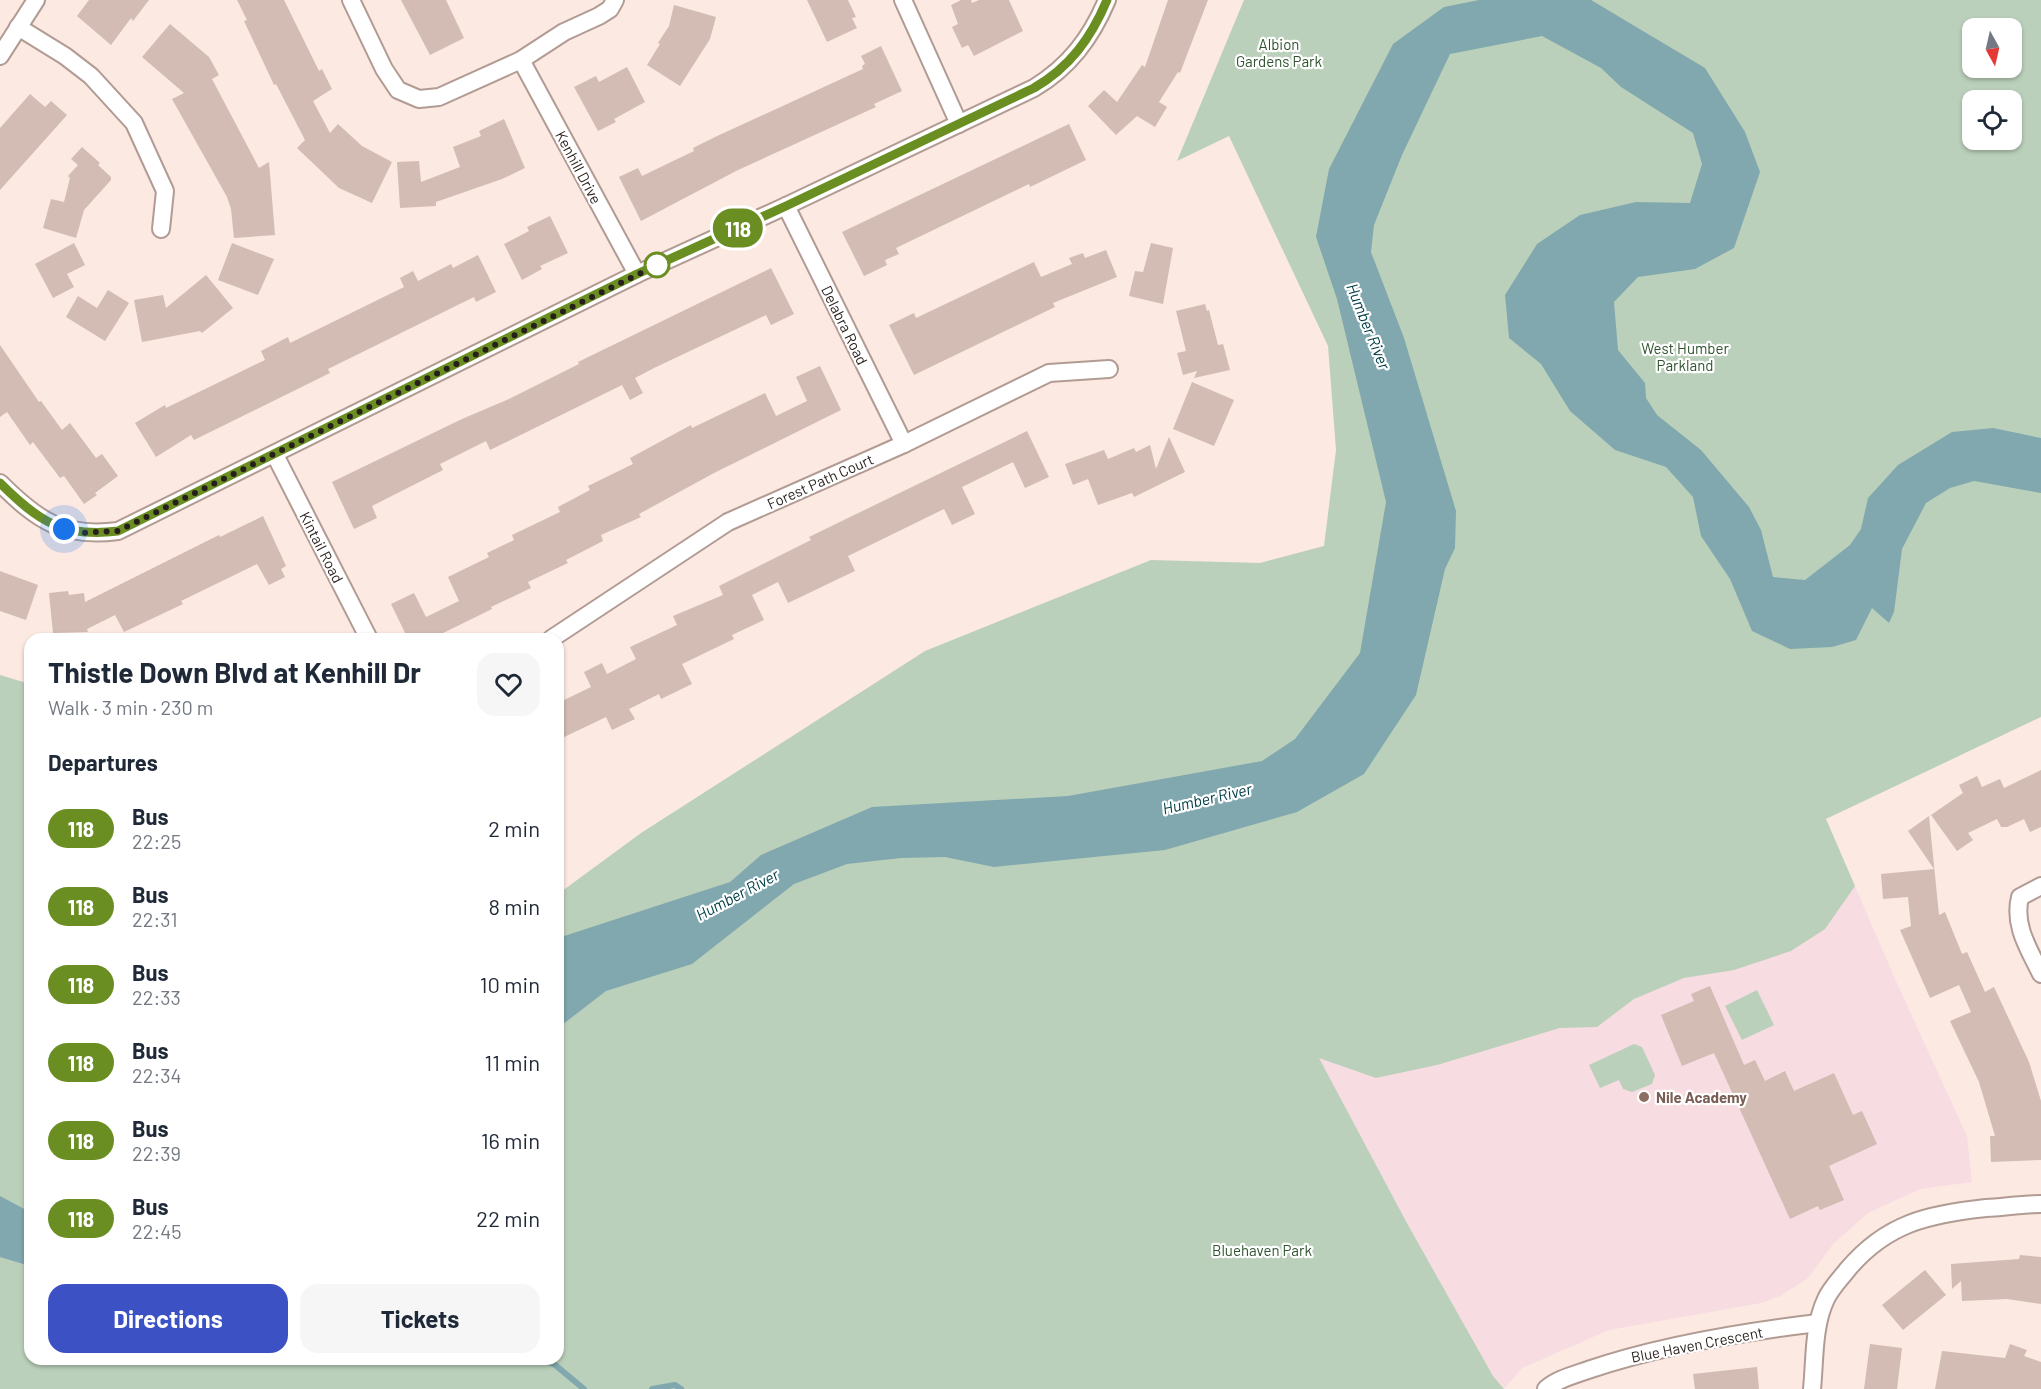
<!DOCTYPE html>
<meta charset="utf-8">
<style>
:root{--surface:#fff;--page:#f6f6f7;--text:#1f2937;--muted:#747a83;--accent:#3b51c4}
body{margin:0;font-family:Barlow,sans-serif;background:var(--page);color:var(--text);height:100vh;display:flex;flex-direction:column;font-size:22px;white-space:nowrap}
*{box-sizing:border-box;margin:0}
p{font-size:20px;color:var(--muted)}
.icon{flex:none;width:33px;height:33px;fill:none;stroke:currentColor;stroke-width:2;stroke-linecap:round;stroke-linejoin:round}
.map{position:relative;flex:1;overflow:hidden}
.panel{position:absolute;left:24px;top:633px;width:540px;height:732px;display:flex;flex-direction:column;background:var(--surface);border-radius:18px;box-shadow:0 2px 4px #0004}
.panel>*{flex:none}
.badge{padding:0 12px;border-radius:20px;font-size:21px;line-height:39px}
.needle{width:39px;rotate:172deg}
.buttons{position:absolute;left:1962px;top:18px;display:grid;gap:12px}
.buttons a{display:grid;place-items:center;width:60px;height:60px;border-radius:12px;background:var(--surface);box-shadow:0 2px 4px #0004;font-size:30px}
.you{position:absolute;width:30px;height:30px;margin:-15px;border:4px solid #fff;border-radius:50%;background:#1a73e8;box-shadow:0 0 0 9px #1a73e833}
.map>.badge{position:absolute;translate:-50% -50%;box-shadow:0 0 0 3px #fff}
h2{padding:0 24px;font-size:22px;line-height:54px}
.round{display:grid;place-items:center;flex:none;width:63px;height:63px;border-radius:18px;background:var(--page)}
.head{display:flex;align-items:center;justify-content:space-between;height:102px;padding:0 24px}
h1{font-size:28px;font-weight:700;line-height:45px}
.primary-button{display:flex;gap:12px;margin-top:auto;padding:12px 24px}
.primary-button a{flex:1;height:69px;border-radius:18px;background:var(--accent);color:#fff;font-size:24px;font-weight:700;line-height:69px;text-align:center}
.primary-button a+a{background:var(--page);color:var(--text)}
ul{padding:0;list-style:none}
li{display:flex;align-items:center;gap:18px;height:78px;padding:0 24px}
li div{flex:1}
li b{display:block;font-size:22px}
li em{font-style:normal}
li .badge{min-width:66px;font-weight:700;text-align:center}
.map>svg:first-child{display:block}
.education{fill:#f7dce2}
.green{fill:#bbd0ba;fill-rule:evenodd}
.water{fill:#81a8ae}
.lines{fill:none;stroke-linecap:round;stroke-linejoin:round}
.stream{stroke:#81a8ae;stroke-width:6}
.building{fill:#d2bcb3}
.minor-casing{stroke:#b19b93;stroke-width:20}
.minor{stroke:#fff;stroke-width:16}
.line-casing{stroke:#fff;stroke-width:14}
.line{stroke:#6b8e23;stroke-width:9}
.walk{stroke:#271f1c;stroke-width:6;stroke-dasharray:0 10.8}
.stop-dot{fill:#fff;stroke:#6b8e23;stroke-width:3}
.education-dot{fill:#8d6e63;stroke:#fff;stroke-width:2}
.labels{text-anchor:middle;dominant-baseline:central;stroke-width:4.5;stroke-linejoin:round;paint-order:stroke}
.park-label{font-size:15px;fill:#2f532e;stroke:#fff}
.street-label{font-size:15px;fill:#271f1c;stroke:#fff}
.education-label{font-size:15px;font-weight:bold;fill:#785e54;stroke:#fff;text-anchor:start}
.water-label{font-size:16px;font-style:italic;fill:#014048;stroke:#fff}
</style>
<div class="map">
<svg width="2041" height="1389" viewBox="0 0 2041 1389">
<rect width="100%" height="100%" fill="#fce9e2"/>
<polygon class="education" points="1826,819 1895,979 1967,1136 1972,1182 1920,1189 1868,1213 1834,1243 1807,1279 1780,1296 1761,1303 1609,1330 1522,1368 1504,1389 1493,1376 1408,1225 1318,1057"/>
<g class="green">
<path d="M1244,0H2041V717L1826,819L1855,886L1825,929L1791,951L1734,970L1684,978L1634,999L1597,1027L1560,1028L1437,1065L1376,1078L1319,1058L1408,1225L1493,1376L1504,1389H0V675L30,684V1359H558V894L641,833L925,651L1151,560L1260,563L1324,546L1336,450L1328,346L1229,136L1177,161ZM1972,28H2012V68H1972ZM1972,100H2012V140H1972Z"/>
<polygon points="1757,990 1774,1025 1742,1040 1725,1006"/>
<polygon points="1634,1044 1642,1047 1655,1075 1652,1084 1632,1092 1623,1089 1619,1080 1600,1088 1589,1065"/>
</g>
<g class="water">
<polygon points="1479,0 1591,0 1705,68 1745,132 1760,172 1734,248 1695,269 1638,277 1614,302 1618,350 1645,383 1646,398 1657,415 1701,450 1749,507 1761,530 1773,577 1805,580 1850,545 1861,529 1868,498 1898,465 1952,432 1993,428 2041,438 2041,493 1974,481 1950,488 1926,503 1902,549 1894,612 1889,623 1872,608 1856,640 1832,647 1790,649 1752,631 1730,579 1701,536 1693,497 1666,467 1615,450 1570,411 1541,364 1509,338 1505,295 1537,244 1580,215 1636,202 1690,203 1702,164 1693,133 1621,87 1601,68 1542,36 1450,54 1402,155 1374,225 1371,252 1404,338 1456,511 1455,548 1445,569 1416,695 1364,774 1297,812 1165,850 994,867 945,857 901,858 847,864 794,884 692,964 606,991 558,1028 558,938 730,882 761,855 872,807 1068,796 1262,761 1295,739 1360,653 1386,502 1337,299 1316,237 1329,169 1393,44 1444,7"/>
<polygon points="0,1196 30,1212 30,1266 0,1257"/>
</g>
<g class="lines">
<g class="stream">
<polyline points="481,1359 487,1359"/>
<polyline points="537,1359 554,1364 584,1389"/>
<polyline points="652,1389 675,1385 681,1389"/>
</g>
</g>
<g class="building">
<polygon points="89,0 149,0 133,21 131,18 111,45 77,16"/>
<polygon points="237,0 284,0 319,71 322,69 332,89 313,101 330,133 338,124 362,146 392,162 372,203 339,188 297,148 305,140 276,84 274,85 244,21 247,20"/>
<polygon points="401,0 446,0 464,38 430,55"/>
<polygon points="807,0 848,0 856,17 852,18 857,28 827,42"/>
<polygon points="961,0 971,0 972,3 979,0 1009,0 1023,31 974,56 968,45 962,48 952,27 958,24 951,5"/>
<polygon points="1168,0 1208,0 1180,73 1178,72 1159,102 1167,107 1155,127 1137,116 1116,135 1088,106 1104,90 1117,102 1142,65 1145,67"/>
<polygon points="674,5 716,17 710,39 680,86 647,65 660,44 658,43 669,26"/>
<polygon points="170,24 209,57 219,75 212,79 259,168 269,162 275,235 234,238 231,209 227,197 172,99 184,93 142,57"/>
<polygon points="881,46 902,91 874,104 876,107 738,170 641,221 619,177 638,168 642,176 694,151 693,148 715,137 863,69 862,66 865,64 861,56"/>
<polygon points="627,67 645,102 614,119 616,122 598,131 574,87 596,76 599,82"/>
<polygon points="30,94 45,107 51,101 67,115 0,190 0,128"/>
<polygon points="504,119 525,168 502,179 436,202 436,206 400,208 397,162 419,161 421,182 460,167 453,147 481,136 479,131"/>
<polygon points="1069,124 1086,160 1030,187 1029,184 896,248 899,254 885,260 887,265 864,276 842,232"/>
<polygon points="82,147 100,163 98,165 111,177 111,180 84,210 76,238 43,228 51,199 64,202 70,178 68,176 78,165 71,159"/>
<polygon points="550,216 568,253 540,266 542,269 522,280 504,244 529,231 527,227"/>
<polygon points="74,243 85,265 67,274 74,287 53,298 35,264"/>
<polygon points="232,243 274,259 258,295 218,280"/>
<polygon points="1151,243 1173,248 1163,304 1129,296 1135,271 1143,272"/>
<polygon points="1106,250 1117,277 1053,303 1055,307 914,375 889,325 914,313 916,318 1034,262 1041,277 1072,264 1069,258 1083,253 1085,258"/>
<polygon points="478,255 496,292 476,302 474,297 328,369 330,373 194,440 191,435 156,457 135,423 165,405 166,408 265,360 261,351 288,337 290,343 404,287 400,278 413,271 418,281 451,264 453,268"/>
<polygon points="771,268 794,314 771,325 766,315 654,368 635,378 643,393 630,400 622,385 490,450 486,441 440,464 443,470 372,506 377,518 354,529 332,482 462,419 509,399 579,364 578,362"/>
<polygon points="206,275 233,308 202,333 200,331 142,342 134,300 163,295 166,308"/>
<polygon points="108,290 129,303 105,341 66,317 78,296 97,308"/>
<polygon points="1205,304 1207,311 1209,310 1218,345 1223,344 1230,370 1194,378 1197,371 1183,375 1177,353 1186,351 1176,311"/>
<polygon points="0,345 39,402 41,401 62,430 70,423 96,458 102,454 118,476 95,493 97,495 84,504 64,476 60,478 33,442 30,445 7,412 0,417"/>
<polygon points="820,366 841,410 714,473 639,514 641,517 601,535 603,541 566,560 568,563 528,582 531,588 491,607 492,609 431,639 408,639 391,604 414,593 426,617 459,601 448,577 489,557 487,553 514,540 512,535 560,512 558,507 590,490 588,486 633,464 630,458 691,425 692,428 765,393 776,416 807,401 796,377"/>
<polygon points="1192,382 1234,400 1214,446 1173,429"/>
<polygon points="1027,431 1049,477 1025,488 1013,462 962,487 975,514 952,525 944,509 848,556 855,571 788,603 778,582 752,595 764,620 732,635 734,639 682,664 692,684 661,699 659,694 629,709 635,719 612,730 606,717 558,740 558,703 591,687 584,672 602,663 607,674 636,659 630,647 677,625 673,616 723,595 719,586 811,540 809,537"/>
<polygon points="1169,437 1185,472 1134,497 1132,493 1098,505 1088,479 1073,485 1065,464 1104,450 1108,459 1134,448 1136,452 1150,445 1156,469"/>
<polygon points="263,516 286,566 281,569 285,577 269,585 257,564 181,601 183,604 124,632 115,615 87,629 88,632 53,633 49,593 68,591 69,595 84,593 85,602 219,535 220,537"/>
<polygon points="0,571 38,585 26,620 0,611"/>
<polygon points="2041,770 2041,827 2030,832 2024,819 2007,827 2001,827 1997,819 1968,833 1973,840 1957,851 1931,815 1963,793 1959,785 1977,776 1982,787 2000,779 2004,788"/>
<polygon points="1929,816 1939,915 1945,912 1962,954 1967,952 1985,992 1994,987 2029,1062 2041,1101 2041,1160 1991,1162 1990,1136 1995,1136 1979,1082 1950,1021 1971,1012 1959,985 1930,998 1900,930 1911,926 1908,897 1883,899 1881,874 1934,869 1908,831"/>
<polygon points="1710,986 1744,1065 1755,1060 1765,1081 1785,1071 1794,1091 1834,1073 1853,1115 1862,1111 1877,1144 1829,1166 1844,1200 1820,1210 1818,1206 1790,1219 1714,1053 1682,1066 1661,1015 1694,1001 1691,994"/>
<polygon points="2020,1255 2041,1257 2041,1304 2007,1299 1962,1301 1961,1281 1952,1289 1951,1264 2019,1259"/>
<polygon points="1925,1270 1946,1295 1903,1330 1882,1305"/>
<polygon points="1870,1344 1902,1348 1897,1389 1864,1389"/>
<polygon points="2010,1344 2027,1350 2024,1356 2041,1362 2041,1389 1935,1389 1942,1351 2005,1358"/>
<polygon points="1757,1367 1759,1389 1695,1389 1693,1374"/>
</g>
<g class="lines">
<defs>
<g id="minor">
<polyline points="351,0 384,69 398,90 419,99 439,97 521,60 564,32 599,16 610,9 615,0"/>
<polyline points="903,0 959,124"/>
<polyline points="18,27 65,56 91,76 134,123 165,191 161,229"/>
<polyline points="0,56 36,0"/>
<polyline points="521,60 637,274"/>
<polyline points="786,206 904,444"/>
<polyline points="275,455 369,639"/>
<path d="M0,483C38,521 63,538 118,531L637,274L786,206L1034,88C1069,67 1091,38 1107,0"/>
<polyline points="551,639 728,522 904,444 1049,373 1109,369"/>
<path d="M2041,886L2020,897C2013,926 2029,949 2041,974"/>
<path d="M1546,1389C1557,1379 1574,1375 1588,1370C1661,1345 1741,1332 1818,1323"/>
<path d="M1812,1389C1815,1360 1813,1326 1826,1299C1831,1288 1841,1278 1848,1269C1887,1223 1929,1214 1986,1208C2004,1207 2023,1204 2041,1204"/>
</g>
</defs>
<use href="#minor" class="minor-casing"/>
<use href="#minor" class="minor"/>
</g>
<g class="lines">
<defs>
<path id="line" d="M0,483C38,521 63,538 118,531L637,274L786,206L1034,88C1070,67 1091,38 1107,0"/>
</defs>
<use href="#line" class="line-casing"/>
<use href="#line" class="line"/>
<polyline class="walk" points="64,529 78,533 118,531 657,265"/>
</g>
<circle class="stop-dot" cx="657" cy="265" r="12"/>
<circle class="education-dot" cx="1644" cy="1097" r="6"/>
<g class="labels">
<g class="park-label">
<text x="1279" y="44">Albion<tspan x="1279" dy="17">Gardens Park</tspan></text>
<text x="1685" y="348">West Humber<tspan x="1685" dy="17">Parkland</tspan></text>
<text x="1262" y="1250">Bluehaven Park</text>
</g>
<g class="street-label">
<text transform="translate(579 167) rotate(62)">Kenhill Drive</text>
<text transform="translate(845 325) rotate(64)">Delabra Road</text>
<text transform="translate(820 481) rotate(-24)">Forest Path Court</text>
<text transform="translate(322 547) rotate(63)">Kintail Road</text>
<text transform="translate(1697 1344) rotate(-11)">Blue Haven Crescent</text>
</g>
<g class="education-label">
<text x="1656" y="1097">Nile Academy</text>
</g>
<g class="water-label">
<text transform="translate(1369 326) rotate(68)">Humber River</text>
<text transform="translate(1207 798) rotate(-13)">Humber River</text>
<text transform="translate(737 894) rotate(-28)">Humber River</text>
</g>
</g>
</svg>
<div class="buttons">
<a><svg class="needle" viewBox="-14 -14 28 28"><path d="M0-13l5 13h-10z" fill="#e53935"/><path d="M0 13l5-13h-10z" fill="#747a83"/></svg></a>
<a><svg class="icon" aria-label="locate" viewBox="0 0 24 24"><circle cx="12" cy="12" r="6"/><path d="M12 2v4M12 18v4M2 12h4M18 12h4"/></svg></a>
</div>
<div class="you" style="left:64px;top:529px"></div>
<b class="badge" style="left:738px;top:228px;background:#6b8e23;color:#fff">118</b>
<section class="panel">
<div class="head"><div><h1>Thistle Down Blvd at Kenhill Dr</h1><p>Walk · 3 min · 230 m</p></div><a class="round"><svg class="icon" aria-label="heart" viewBox="0 0 24 24"><path d="M12 20l-8-8c-3-5 5-10 8-4 3-6 11-1 8 4z"/></svg></a></div>
<h2>Departures</h2>
<ul>
<li><span class="badge" style="background:#6b8e23;color:#fff">118</span><div><b>Bus</b><p>22:25</p></div><em>2 min</em></li>
<li><span class="badge" style="background:#6b8e23;color:#fff">118</span><div><b>Bus</b><p>22:31</p></div><em>8 min</em></li>
<li><span class="badge" style="background:#6b8e23;color:#fff">118</span><div><b>Bus</b><p>22:33</p></div><em>10 min</em></li>
<li><span class="badge" style="background:#6b8e23;color:#fff">118</span><div><b>Bus</b><p>22:34</p></div><em>11 min</em></li>
<li><span class="badge" style="background:#6b8e23;color:#fff">118</span><div><b>Bus</b><p>22:39</p></div><em>16 min</em></li>
<li><span class="badge" style="background:#6b8e23;color:#fff">118</span><div><b>Bus</b><p>22:45</p></div><em>22 min</em></li>
</ul>
<div class="primary-button"><a>Directions</a><a>Tickets</a></div>
</section>
</div>
